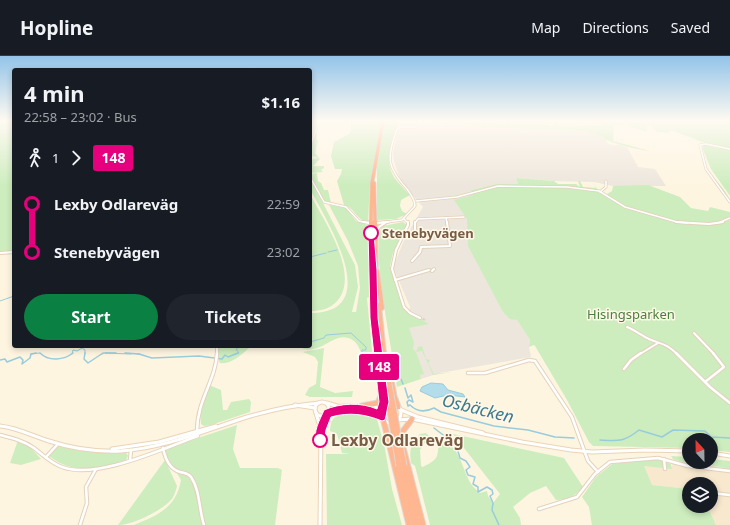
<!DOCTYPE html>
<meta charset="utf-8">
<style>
:root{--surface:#171b24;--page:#20242c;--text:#f1f3f6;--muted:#9ea1a6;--line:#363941;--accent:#0b8043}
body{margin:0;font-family:"Noto Sans",sans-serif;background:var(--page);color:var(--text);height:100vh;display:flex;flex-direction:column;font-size:15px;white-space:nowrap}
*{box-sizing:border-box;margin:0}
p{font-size:13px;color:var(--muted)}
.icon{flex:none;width:22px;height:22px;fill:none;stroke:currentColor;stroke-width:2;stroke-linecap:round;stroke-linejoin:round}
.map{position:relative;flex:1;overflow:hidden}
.details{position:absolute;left:12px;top:12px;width:300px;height:280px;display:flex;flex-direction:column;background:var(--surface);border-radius:4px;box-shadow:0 2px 6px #0003}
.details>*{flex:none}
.badge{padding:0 8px;border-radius:3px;font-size:14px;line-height:26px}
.needle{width:26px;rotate:338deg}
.buttons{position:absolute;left:682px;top:377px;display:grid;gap:8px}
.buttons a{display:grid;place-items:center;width:36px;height:36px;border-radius:50%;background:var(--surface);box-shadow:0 2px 6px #0003;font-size:20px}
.map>.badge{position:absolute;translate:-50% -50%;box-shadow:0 0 0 2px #fff}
.legs{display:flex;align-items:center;gap:6px;height:44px;padding:0 12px;font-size:13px}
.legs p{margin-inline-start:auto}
.overview{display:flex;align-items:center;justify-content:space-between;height:68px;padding:0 12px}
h1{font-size:22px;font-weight:700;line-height:30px}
.cta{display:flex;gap:8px;margin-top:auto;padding:8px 12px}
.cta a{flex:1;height:46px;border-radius:24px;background:var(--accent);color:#fff;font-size:16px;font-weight:700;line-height:46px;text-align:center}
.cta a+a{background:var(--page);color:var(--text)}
ul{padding:0 12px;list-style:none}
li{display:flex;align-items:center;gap:14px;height:48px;font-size:15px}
li i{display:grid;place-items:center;width:6px;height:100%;margin:0 5px;background:currentColor}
li i::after{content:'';width:10px;height:10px;margin:-5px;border:3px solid;border-radius:50%;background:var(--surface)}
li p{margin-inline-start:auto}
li:first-child i{background:linear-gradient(#0000 50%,currentColor 0)}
li:last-child i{background:linear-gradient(currentColor 50%,#0000 0)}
header{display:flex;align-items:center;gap:24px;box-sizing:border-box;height:56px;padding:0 20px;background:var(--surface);border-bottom:1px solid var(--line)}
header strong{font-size:19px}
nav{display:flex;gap:22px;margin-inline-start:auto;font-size:14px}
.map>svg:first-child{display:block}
.residential{fill:#f7e8ce}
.industrial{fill:#ede6dc}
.green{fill:#cdedbe}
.water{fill:#b3ddea;stroke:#98ccdd}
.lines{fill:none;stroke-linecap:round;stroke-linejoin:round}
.stream-far1{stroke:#98ccdd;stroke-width:1}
.stream{stroke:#98ccdd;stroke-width:1.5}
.street-tunnel{stroke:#dccfba;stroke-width:2;stroke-dasharray:2 1;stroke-linecap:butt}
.street-far2-casing{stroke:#e3d2bc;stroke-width:3}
.street-far1-casing{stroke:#e3d2bc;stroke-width:4}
.street-casing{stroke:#e3d2bc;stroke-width:4.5}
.secondary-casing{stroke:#e9d4b9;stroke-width:5}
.highway-far2-casing{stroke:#dfd8d2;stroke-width:4.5}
.highway-far1-casing{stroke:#dfd8d2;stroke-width:6}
.highway-casing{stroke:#dfd8d2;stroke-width:7}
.street-far2{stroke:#fff;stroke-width:1.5}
.street-far1{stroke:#fff;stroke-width:2}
.street{stroke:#fff;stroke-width:2.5}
.secondary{stroke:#fff;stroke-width:3}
.highway-far2{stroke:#ffb791;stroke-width:3}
.highway-far1{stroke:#ffb791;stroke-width:4}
.highway{stroke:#ffb791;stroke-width:5}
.highway-bridge-casing{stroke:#dfd8d2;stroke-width:7;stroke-linecap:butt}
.highway-bridge{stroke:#ffb791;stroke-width:5}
.line-1{fill:#e6007e;stroke:#fff}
.stop-1-dot{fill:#fff;stroke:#e6007e;stroke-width:2}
.labels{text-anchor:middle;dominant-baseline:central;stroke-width:3;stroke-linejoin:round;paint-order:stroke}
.stop-label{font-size:13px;font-weight:bold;fill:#785c45;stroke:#fff8e9;text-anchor:start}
.park-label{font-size:13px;fill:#4a7f3c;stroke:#fff8e9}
.near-stop-label{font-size:16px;font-weight:bold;fill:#785c45;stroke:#fff8e9;text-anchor:start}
.near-water-label{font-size:17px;font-style:italic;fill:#3c7a8e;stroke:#fff8e9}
</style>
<header>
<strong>Hopline</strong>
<nav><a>Map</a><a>Directions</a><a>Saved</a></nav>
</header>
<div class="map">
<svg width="730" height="469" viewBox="0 0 730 469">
<rect width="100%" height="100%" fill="#fef5e1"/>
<polygon class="residential" points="673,403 693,409 709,409 730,413 730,469 716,469 713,463 707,450 711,450 711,428 689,428 689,433 652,429 643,410 672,412"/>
<polygon class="industrial" points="400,65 445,65 445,68 449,69 458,66 481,71 592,76 606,84 608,88 612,89 619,89 627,91 638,111 655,113 666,130 613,130 594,126 554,125 516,122 518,128 497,128 471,134 482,149 517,264 530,284 529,291 531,301 440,317 421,323 407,270 410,251 393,211 405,182 423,151 401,126 394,105 393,97"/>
<g class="green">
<polygon points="0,65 14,65 14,195 0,196"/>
<path d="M350,65H381L370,127L368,166C356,164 355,152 344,149L337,125L341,118L342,113H335L331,100L334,86L349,78L351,73Z"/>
<path d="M385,65H398C394,85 381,106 397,125C401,130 406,135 410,139L401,144L400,150L402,155L407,158L396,163L377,164V110Z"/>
<path d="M445,65H543V66L553,71L554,65H559L560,71L602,69L600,65H730V93L702,86L671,74L668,77L657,76L650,69L647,70V76L625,69H614L613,85L650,95C635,93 621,90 607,84C599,80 593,76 583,75L481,71L458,66L445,69Z"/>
<polygon points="315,77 317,78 316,84 318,84 315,97 320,103 313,110 324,110 324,112 321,114 323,116 310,117 310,108 313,103 318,102 310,99 310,91"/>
<path d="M703,88H708L706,89L730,94V140L711,113L702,91L706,88L702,89C696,110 723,127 730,144C718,129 699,110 701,89Z"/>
<polygon points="317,117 318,125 321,127 324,134 328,134 331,147 325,146 310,118"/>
<path d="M310,122L355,209L358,231L352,256H356L360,232L358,210L348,185L329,149L345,151L356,165L367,169L371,240L367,242L372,295L370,310C359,301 362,286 348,282C331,277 318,303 298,290H310V257C386,257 326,164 310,133Z"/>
<polygon points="516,122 554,125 558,128 576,128 580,131 578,125 580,125 583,131 596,132 593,126 597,133 607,138 612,135 613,130 648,129 680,141 691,152 708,155 710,151 730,156 730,396 711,394 711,384 689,384 689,392 593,390 589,386 567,344 535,290 534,289 529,291 530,284 517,264 510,263 503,256 468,190 467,163 454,144 474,139 459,141 473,138 471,134 497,128 518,128"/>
<path d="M310,138C323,163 360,217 338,244C331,253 320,255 310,255Z"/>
<path d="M403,166L407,169L393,197L390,210L405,255L429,268L409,272L414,287L413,293L416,296L418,291L422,290L426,303L430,304L428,307L434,318L453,316L433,319L422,295L416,296L424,318L420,319L421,323L397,331C395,305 368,184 383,170Z"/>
<path d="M219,290H252C243,296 233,309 220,307L219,305Z"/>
<polygon points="324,292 320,331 335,337 353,335 352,341 310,341 305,339 309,332 316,328 318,306 315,301 303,296"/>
<polygon points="209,329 221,334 223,354 227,354 231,346 249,343 251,346 250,356 211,369 204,370 201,368 200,356"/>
<path d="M344,358L366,359L377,363L385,393L392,433L402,469H327L326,398H350L342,397L337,378L330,375C331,364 332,361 344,358Z"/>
<path d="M237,369L233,393L240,412H278L282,414L275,469H134C158,459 176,452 181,424L164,395L165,393Z"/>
<path d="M426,377L429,380L420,394L421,410L423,411C436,404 439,403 438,386L445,384C458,391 462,410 468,422C470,428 475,433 480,437L487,435L488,440L493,447L500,438L453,378L564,402L583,431C576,440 568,444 556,444L546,430L530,437L513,451L520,462L521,469H430L415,410L411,407C409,391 411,390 420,378Z"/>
<polygon points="18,384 30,391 41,403 21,409 10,407"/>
<path d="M57,390L95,397L126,396L128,400L126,404C98,414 74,419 49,400Z"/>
<polygon points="671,400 689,401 689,406 711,406 711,403 730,405 730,413 709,409 693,409 673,403"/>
<polygon points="656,403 671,408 672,413 644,410 652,429 689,433 689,450 707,450 716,469 592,469 589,451 582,441 596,421 612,408"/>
<path d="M165,404L177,430C176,434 174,441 171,444C161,455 133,469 118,469Z"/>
</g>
<polygon class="water" points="431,327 443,328 448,334 463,338 465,341 448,339 435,342 420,335 422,331"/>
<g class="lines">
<g class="stream-far1">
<polyline points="328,196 337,194"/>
<polyline points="310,201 326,197"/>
<polyline points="0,245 14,240"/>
<polyline points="310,286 324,282 326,279 351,277 366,291 366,294 362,294 362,298"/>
<polyline points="31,298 40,297 41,298"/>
<polyline points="72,298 73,294 77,295 82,292 85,294 85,298"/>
<polyline points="102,298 104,297 131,298"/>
<polyline points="137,298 140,298"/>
<polyline points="235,298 239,297 236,293 241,290"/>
</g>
<g class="stream">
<path d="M40,297C49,306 64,304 73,297"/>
<polyline points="85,297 84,303 88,307 103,297"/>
<polyline points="105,297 116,297"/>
<polyline points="125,297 139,298 152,302 199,300 222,303 225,299 228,301 238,297"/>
<polyline points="362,297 362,301 374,311"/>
<polyline points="0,304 5,303 7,306 20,301 23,304 22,308 30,302 31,298 36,297"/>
<polyline points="393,319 395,319"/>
<polyline points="397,320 401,323 403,328"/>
<path d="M405,332L408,342L411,339L413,346L409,344L407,346L408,350L410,349C417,356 426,356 434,352L441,356L494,370L528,374L555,381L574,382"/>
<polyline points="434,372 451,385 457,392 460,402 466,405 470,411 466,414 468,419 475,421 473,428 478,431 478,436 487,431 492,434 493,438 490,440 493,447 492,454 499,469"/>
<path d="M600,384C619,385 624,386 639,374L662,381L673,374L705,375L711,381L730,382"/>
</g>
<polyline class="street-tunnel" points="420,262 426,264"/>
<defs>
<g id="street-far2">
<polyline points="399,65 399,71"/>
<polyline points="433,65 437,65"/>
<polyline points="310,90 320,65"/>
<polyline points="730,93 706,88 700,89 706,113 730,146"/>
<polyline points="310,121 324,146 346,151 359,165 369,167"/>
<polyline points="600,136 606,131 606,125"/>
<polyline points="416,145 457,141 498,130 567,131 599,135 625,151 677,166 688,167"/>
<polyline points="446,162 447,167"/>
<polyline points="404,163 408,167"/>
<path d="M379,167L402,164L415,150C415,143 411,139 407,133C386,110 387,102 397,73L401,71H416"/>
<polyline points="415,167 418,163 464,161"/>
<polyline points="718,167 730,162"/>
</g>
<g id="street-far1">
<polyline points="363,166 371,167"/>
<polyline points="408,166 408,169 396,194 392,213 404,251 410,257 420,262"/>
<polyline points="676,166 709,168 723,166"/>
<polyline points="376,167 388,166"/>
<polyline points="377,175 379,171 385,167"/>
<polyline points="415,175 415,166"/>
<polyline points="0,197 14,196"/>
<polyline points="412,205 420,196 421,191 450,190 447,166"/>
<polyline points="432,215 434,213"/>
<polyline points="395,224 429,214"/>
<path d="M627,271C635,274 642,280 649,283C663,289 665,287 677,298"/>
<polyline points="694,277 714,298"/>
<polyline points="217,298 217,290"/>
<polyline points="640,298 658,287"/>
</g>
<g id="street">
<polyline points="676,297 710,331 730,347"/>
<polyline points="624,313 631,304 641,297"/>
<polyline points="468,317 485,317 529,304 535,305 572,361 588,405 598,416"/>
<polyline points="705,326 724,311 713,297"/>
<path d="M197,375C197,344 216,324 217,297"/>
<path d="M0,379C12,382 24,385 34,392C43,399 51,407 62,411C97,424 164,392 198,380"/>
<path d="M163,392C165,402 169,413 180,416C184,417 188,417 191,421C200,434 199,454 204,469"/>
<polyline points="46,401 58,388"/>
<polyline points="664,403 665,413"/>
<polyline points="130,404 131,394"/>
<polyline points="711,437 730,439"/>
<polyline points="539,453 577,441 595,418 610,406 658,402 688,410 730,415"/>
<polyline points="80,469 87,447 86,431 96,413"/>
</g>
<g id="secondary">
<circle cx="322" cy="353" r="7"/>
<polyline points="327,347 337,350 383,351"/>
<circle cx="391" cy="357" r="10"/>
<polyline points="295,349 315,352"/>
<polyline points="399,353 418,361 483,377"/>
<polyline points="316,357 321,374 320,469"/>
<path d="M327,357C346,352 364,350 381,360"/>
<polyline points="397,364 412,363 522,386 571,394 592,396 645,394 689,395"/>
<path d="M0,370C18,372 33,380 49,385C73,393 97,396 121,395C165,392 206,374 247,361C271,354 294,349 319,347"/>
<polyline points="321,374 326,358"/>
<polyline points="112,393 159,386 216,370"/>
<polyline points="711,397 730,400"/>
</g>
<g id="highway-far2">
<polyline points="374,127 375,167"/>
<polyline points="371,167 372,127 383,65"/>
</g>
<g id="highway-far1">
<polyline points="371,166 376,250 381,298"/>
<polyline points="375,166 376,217"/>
<polyline points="377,215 382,252"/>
<polyline points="373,248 378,298"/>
<polyline points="379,249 384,298"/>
</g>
<g id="highway">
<polyline points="378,297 384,350"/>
<polyline points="381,297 383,313"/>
<polyline points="384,297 386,312"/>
<polyline points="388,308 394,340 398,351"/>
<polyline points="362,350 378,347 382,338"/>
<polyline points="383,362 409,469"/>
<polyline points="401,384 423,469"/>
<polyline points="402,387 403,375 412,363"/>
<polyline points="399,410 414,469"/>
<polyline points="404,410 418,469"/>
</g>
</defs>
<use href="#street-far2" class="street-far2-casing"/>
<use href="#street-far1" class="street-far1-casing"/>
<use href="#street" class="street-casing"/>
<use href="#secondary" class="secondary-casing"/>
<use href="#highway-far2" class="highway-far2-casing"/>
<use href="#highway-far1" class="highway-far1-casing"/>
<use href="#highway" class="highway-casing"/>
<use href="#street-far2" class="street-far2"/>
<use href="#street-far1" class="street-far1"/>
<use href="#street" class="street"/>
<use href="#secondary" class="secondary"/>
<use href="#highway-far2" class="highway-far2"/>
<use href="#highway-far1" class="highway-far1"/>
<use href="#highway" class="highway"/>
<defs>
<g id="highway-bridge">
<polyline points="386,312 404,410"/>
<polyline points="383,313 399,410"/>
</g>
</defs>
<use href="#highway-bridge" class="highway-bridge-casing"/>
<use href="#highway-bridge" class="highway-bridge"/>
</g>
<linearGradient id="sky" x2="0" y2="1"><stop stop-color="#93c4e9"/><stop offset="0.5" stop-color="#fffaf2"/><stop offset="1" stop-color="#fffaf2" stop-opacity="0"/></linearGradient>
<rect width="730" height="130" fill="url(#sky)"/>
<path class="line-1" d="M368,175L374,177L377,214L378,262L389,346C387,352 387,358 385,364L382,365C365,358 349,356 331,361L326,374L324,387L320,389L317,387C312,376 320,364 324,354C340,347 361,346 377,353L379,346L370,262Z"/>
<g class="stop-1-dot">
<circle cx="371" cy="177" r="7"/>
<circle cx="320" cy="384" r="7"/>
</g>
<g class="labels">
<g class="stop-label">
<text x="382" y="177">Stenebyvägen</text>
</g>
<g class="park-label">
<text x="631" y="258">Hisingsparken</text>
</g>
<g class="near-stop-label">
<text x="331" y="384">Lexby Odlareväg</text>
</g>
<g class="near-water-label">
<text transform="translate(478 352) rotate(14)">Osbäcken</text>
</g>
</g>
</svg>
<div class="buttons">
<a><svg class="needle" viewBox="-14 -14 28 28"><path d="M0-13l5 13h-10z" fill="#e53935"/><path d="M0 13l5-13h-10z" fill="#9ea1a6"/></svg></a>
<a><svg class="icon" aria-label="layers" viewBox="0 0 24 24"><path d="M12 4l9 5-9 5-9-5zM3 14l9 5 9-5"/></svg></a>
</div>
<b class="badge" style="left:379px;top:311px;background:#e6007e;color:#fff">148</b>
<section class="details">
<div class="overview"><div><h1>4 min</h1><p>22:58 – 23:02 · Bus</p></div><b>$1.16</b></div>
<div class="legs"><svg class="icon" aria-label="walk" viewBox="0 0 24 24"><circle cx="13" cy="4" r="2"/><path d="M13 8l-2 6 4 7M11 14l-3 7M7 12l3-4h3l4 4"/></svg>1<svg class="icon" aria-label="forward" viewBox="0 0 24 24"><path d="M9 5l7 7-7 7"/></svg><b class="badge" style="background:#e6007e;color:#fff">148</b></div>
<ul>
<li><i style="color:#e6007e"></i><b>Lexby Odlareväg</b><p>22:59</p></li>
<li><i style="color:#e6007e"></i><b>Stenebyvägen</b><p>23:02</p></li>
</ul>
<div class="cta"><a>Start</a><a>Tickets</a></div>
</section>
</div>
